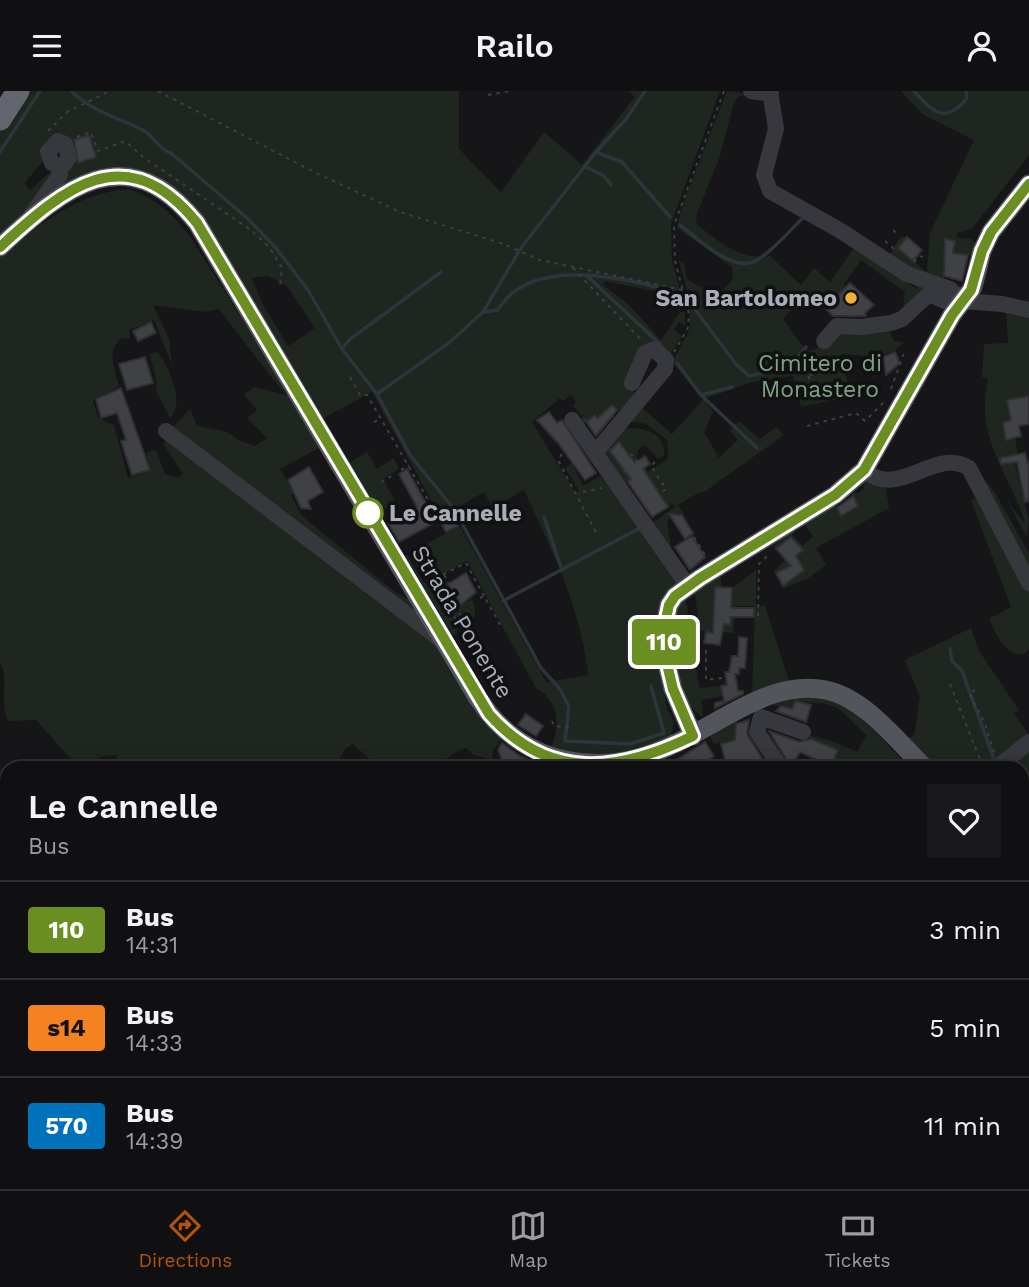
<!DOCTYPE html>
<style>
:root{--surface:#101012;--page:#19191b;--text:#f1f3f6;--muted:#9c9d9f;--line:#303032;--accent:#b45309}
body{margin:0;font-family:"Work Sans",sans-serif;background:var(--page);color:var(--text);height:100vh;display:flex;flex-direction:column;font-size:26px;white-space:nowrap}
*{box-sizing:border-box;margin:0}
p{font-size:23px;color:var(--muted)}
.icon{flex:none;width:38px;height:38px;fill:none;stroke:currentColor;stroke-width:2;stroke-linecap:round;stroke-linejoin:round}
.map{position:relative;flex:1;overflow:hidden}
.drawer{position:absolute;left:0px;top:670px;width:1029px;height:429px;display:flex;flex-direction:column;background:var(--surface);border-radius:21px 21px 0 0;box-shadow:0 4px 18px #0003,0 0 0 2px var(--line)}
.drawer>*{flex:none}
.badge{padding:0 14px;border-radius:5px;font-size:24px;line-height:46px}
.map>.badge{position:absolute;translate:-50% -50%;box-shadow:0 0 0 4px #fff}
.round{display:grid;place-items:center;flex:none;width:74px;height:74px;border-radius:0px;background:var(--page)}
.headline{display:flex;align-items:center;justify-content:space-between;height:119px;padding:0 28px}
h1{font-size:33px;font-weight:600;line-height:52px}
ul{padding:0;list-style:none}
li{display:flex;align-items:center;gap:21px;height:98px;padding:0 28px;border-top:2px solid var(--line)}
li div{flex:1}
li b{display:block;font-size:26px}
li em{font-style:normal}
li .badge{min-width:77px;font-weight:700;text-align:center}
header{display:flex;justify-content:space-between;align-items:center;height:91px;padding:0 28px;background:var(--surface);font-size:32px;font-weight:600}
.dock{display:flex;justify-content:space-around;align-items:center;height:98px;border-top:2px solid var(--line);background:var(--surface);font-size:19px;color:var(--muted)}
.dock a{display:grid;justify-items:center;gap:4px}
.dock .active{color:var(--accent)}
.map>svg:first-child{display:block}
.green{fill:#1e261f;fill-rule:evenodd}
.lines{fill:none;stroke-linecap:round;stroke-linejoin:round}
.stream{stroke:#2c353c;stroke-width:3.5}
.building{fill:#404145;stroke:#303034;stroke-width:2}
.path{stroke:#3d3f44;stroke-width:2;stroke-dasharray:3.5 5;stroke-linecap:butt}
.minor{stroke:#37383d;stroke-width:16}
.major{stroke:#53555c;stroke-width:19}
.highway{stroke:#63666e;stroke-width:23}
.line-casing{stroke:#fff;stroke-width:16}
.line{stroke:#6b8e23;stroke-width:10}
.poi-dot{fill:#f2b134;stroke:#111113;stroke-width:2.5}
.stop-dot{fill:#fff;stroke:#6b8e23;stroke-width:3.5}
.labels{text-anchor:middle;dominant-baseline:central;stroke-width:7;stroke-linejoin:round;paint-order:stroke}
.poi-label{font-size:23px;font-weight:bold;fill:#a8adb8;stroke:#111113;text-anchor:end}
.park-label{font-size:23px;fill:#7fa381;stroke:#111113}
.stop-label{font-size:23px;font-weight:bold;fill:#a8adb8;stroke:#111113;text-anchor:start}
.street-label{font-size:23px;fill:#a8adb8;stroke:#111113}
</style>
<header><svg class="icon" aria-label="menu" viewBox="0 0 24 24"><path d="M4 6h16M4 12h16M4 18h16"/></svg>Railo<svg class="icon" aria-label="person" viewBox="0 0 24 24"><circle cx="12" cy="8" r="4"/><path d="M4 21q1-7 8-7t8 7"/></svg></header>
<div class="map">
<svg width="1029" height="1098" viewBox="0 0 1029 1098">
<rect width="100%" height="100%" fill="#161618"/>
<g class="green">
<path d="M26,0H459V58L501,101L544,41L582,74L633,8L634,5L628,0H720L671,133L672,170L682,206L605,190L603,194L627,212L661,249L680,221H685V235L679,231L674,239L682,245L668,267L656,256L624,293L638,305L623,325L612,314L607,319L614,326L602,333L595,324L581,334L579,331L584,323L581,325L573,314L576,311L571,304L563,310L560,307L532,331L575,401L579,400L565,377L572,372L583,395L600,385L641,434L678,494L664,600L667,618L674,630L671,645L631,665L549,662C560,638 561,611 536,597L467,470L427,491L409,462L460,435L546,591L588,584C582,519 551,458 524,399L493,417L484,401L452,420L447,414L437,420L372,301L320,329L240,192L137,80L39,114L75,73L96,65L88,44C59,54 44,67 25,92L30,99L53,78L59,82L0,150V41ZM268,185L287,195L315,237L288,255L262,212L252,187Z"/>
<path d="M727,0L750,3L740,5L734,11L720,65L696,125L697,134C722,152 738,169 770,165L801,194L814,177L830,191L854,157L919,199L910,189L932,198L909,217L903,214L905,201L861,169L844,193L846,196L831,211L829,222L808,202L783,228L807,261L830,252L836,239L889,240L894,250L904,251C886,271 866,264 841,263L851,305L801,316L793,285L752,291L704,308L713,321L704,341L719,367L738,349L730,340L739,330L760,348L776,336L784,344L704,401H700L678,414L684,423L677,422L667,429L671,457L649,434L675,416L673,413L668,416L659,403L653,407L643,379L622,395L601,361L626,337C644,336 667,343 664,365L658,368L645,354L638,359L637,367L648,381L668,368L667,349L646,333L626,330L639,314L672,343L703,309L674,273L670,275L690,238L689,206L679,170L684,172L687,188L700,196L723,199L733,188L732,176L677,137L681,118Z"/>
<polygon points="901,0 1029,0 1029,64 972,138 957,142 957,147 971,148 975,153 975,165 953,162 955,150 945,148 944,188 908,181 890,163 900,146 907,146 898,157 927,181 930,142 974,49 922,23"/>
<path d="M128,98C156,107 171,122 189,144L285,295L282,300L219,218L205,221L153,214L169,248L172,274L154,229L129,239L130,248L122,247C105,260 115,277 119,296L93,309L98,327L114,334L128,387L151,380L146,362L156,359L165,383L177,387L183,383L164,354L166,348L433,551L474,619L502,647L492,662L493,669L474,664L466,657C448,661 431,687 409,677C406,676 404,672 401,671L393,677H379L353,653L345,658L335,677H126L115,664L100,666L87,677H79L36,629L7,630C0,604 9,590 0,571V166C40,134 75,102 128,98Z"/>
<path d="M1006,218L1029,223V305L1007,309L1011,329L1003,332L1006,348L1015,347L1018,364L1013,365L1029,429L1027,447L1009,413L1025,432C1009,380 974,348 988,288L982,286L984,253L1008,252Z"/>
<path d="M157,261C169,274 186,314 170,327L156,300L157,293L150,263Z"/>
<polygon points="254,296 289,305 321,356 280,378 294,402 291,404 302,425 394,500 409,509 414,521 173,336 190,318 197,335 227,341 240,350 255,355 267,347 247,327 257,319 244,304"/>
<polygon points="367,361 377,378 394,367 399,378 383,388 397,414 388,418 365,408 346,374"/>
<polygon points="972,373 994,400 1029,462 1029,491"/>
<polygon points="867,385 885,392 889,417 816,457 826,474 807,488 783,498 774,480 786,469 773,456 794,436 796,440 792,444 803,455 813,445 804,433 834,412 841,425 858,415 851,402 859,402 864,397 863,392"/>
<path d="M981,405L1029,500V558L1023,564C1003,562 997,544 989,528L1011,516L971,409Z"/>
<polygon points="407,464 424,492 431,492 458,534 457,542 450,546 401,467"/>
<polygon points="756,479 756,515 765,515 790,593 752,603 755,515 735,515 733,542 700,540 695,503 697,498 720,483 722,497 715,497 713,533 730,534 732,497"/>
<path d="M444,486L461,514L471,509L470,504C476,514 478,524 470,533L464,529L458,531L433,491Z"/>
<path d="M686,509L699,597L721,595L723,605L701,609L703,626C676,612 655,526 686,509Z"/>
<polygon points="971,537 979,560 1019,619 1014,623 1029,644 1029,773 1022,766 1022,677 936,677 907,648 914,644 920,606 905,569"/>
<path d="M791,607C802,607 814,606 825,608C859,616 886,654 910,677H834L831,675L838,659L802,643L832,650L857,661L867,644C856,636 847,623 836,616C824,610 809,613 796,609L792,618L772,614Z"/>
<polygon points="737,628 735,648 714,653 710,645"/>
<polygon points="1022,794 1029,801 1029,904 1022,896"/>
<polygon points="0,1008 7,1008 7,1076 0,1081"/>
<polygon points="1022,1053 1029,1056 1029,1098 1017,1098 1019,1092 1022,1092"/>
<polygon points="156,1092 433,1092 434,1097 390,1094 390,1098 153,1098"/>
<polygon points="565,1092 634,1092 642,1098 570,1098"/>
</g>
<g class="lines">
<g class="stream">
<path d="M71,0C90,19 118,27 143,39C152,43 158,58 171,62L247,127L276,157L308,199L342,258L377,303L410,364L454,418L541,577L560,598L569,616L565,650L630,653L664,642L651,595"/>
<path d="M914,0C932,21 946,34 967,7L966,0"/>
<polyline points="0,61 40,0"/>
<polyline points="596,61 627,27 645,0"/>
<polyline points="584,75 604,85 611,94"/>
<path d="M680,134C698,147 733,184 757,169C773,160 788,141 802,128"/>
<polyline points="587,185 661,254"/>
<polyline points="694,217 735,272 749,285 790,276 806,256"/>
<path d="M484,221L498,219C530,163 629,187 680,203"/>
<polyline points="342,258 349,249 441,181"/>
<polyline points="677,272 701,304 757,357"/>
<polyline points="377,303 450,251 483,221 521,157 596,61 622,71 670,126"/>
<polyline points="701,304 732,296"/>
<polyline points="544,426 562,479"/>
<polyline points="503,510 638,438"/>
<polyline points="950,558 952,570 962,580 995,671"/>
<polyline points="1022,703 1029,707"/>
<polyline points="554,1092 559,1098"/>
<polyline points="843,1092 846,1098"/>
</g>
</g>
<g class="building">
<polygon points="89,44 96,66 78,72 74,49"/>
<polygon points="907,146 922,159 913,170 898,157"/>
<polygon points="945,148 955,150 953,162 968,164 962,190 944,185"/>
<polygon points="850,192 874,214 865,222 866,225 833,225 827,219 831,211"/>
<polygon points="151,231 156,242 138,250 133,240"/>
<polygon points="895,261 900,272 886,284 883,266"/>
<polygon points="145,266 153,292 127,299 119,273"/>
<polygon points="121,297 150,379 132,384 121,350 126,349 117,322 101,327 96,308"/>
<polygon points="1029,305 1029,333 1019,335 1021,345 1006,349 1003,332 1011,329 1007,309"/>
<polygon points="612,314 617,319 596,345 584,327 586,331 595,324 598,327"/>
<polygon points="549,321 557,332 562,329 596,382 585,389 558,352 537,329"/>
<polygon points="619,351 635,372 645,365 650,373 643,378 668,416 652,426 628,391 631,388 610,360"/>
<polygon points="1025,362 1029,376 1029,410 1025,411 1017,371 1001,373 1000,367"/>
<polygon points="309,376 323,401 308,410 311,418 301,417 288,389"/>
<polygon points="407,378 436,431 399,451 388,432 417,416 399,383"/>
<polygon points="853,405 858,415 841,425 837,417"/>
<polygon points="448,416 458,435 446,441 436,423"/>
<polygon points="669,423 682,424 693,442 685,448"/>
<polygon points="692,445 705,466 690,479 675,456"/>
<polygon points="791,446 803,459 796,465 804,479 783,495 776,482 791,475 776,458"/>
<polygon points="466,482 476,501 461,514 448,493"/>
<polygon points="715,496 732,497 731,517 754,517 754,526 731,526 730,534 724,533 720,554 704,552 706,541 713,542"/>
<polygon points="739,546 747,547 745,577 739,577 739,583 735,583 738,600 743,600 743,603 715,617 715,612 724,610 721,595 727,594 725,581 729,581 732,565 738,565"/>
<polygon points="796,610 811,614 806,631 776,620 781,615 792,618"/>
<polygon points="526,623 543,635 536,645 518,634"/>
<polygon points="749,629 747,643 763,669 751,677 727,677 721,653 735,649 736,633"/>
<polygon points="769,640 800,651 811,648 838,659 831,675 800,661 791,676"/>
<polygon points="705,651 714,665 697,677 664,677"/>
<polygon points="502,652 520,665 548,677 505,676 498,659"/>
</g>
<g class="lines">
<g class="path">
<polyline points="158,0 312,80 400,121 501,152 540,169 683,199"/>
<polyline points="488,4 509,0"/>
<polyline points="48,40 67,21 110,0"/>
<polyline points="77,46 91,41 98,60 125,50 143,66 251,139 270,157 282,177 280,195"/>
<polyline points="893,139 898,143"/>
<polyline points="885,150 898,161"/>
<polyline points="914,171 919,165 924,166"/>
<polyline points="573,177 641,249"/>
<polyline points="674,261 688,237 689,223 675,170 674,134 724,0"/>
<polyline points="805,268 812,302"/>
<polyline points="835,280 838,296"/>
<polyline points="810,284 834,277"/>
<polyline points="350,286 360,304 367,304 430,412"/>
<polyline points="891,298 904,262"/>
<polyline points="374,331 380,328"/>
<polyline points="807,335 856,322 865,330 886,309"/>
<polyline points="562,363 558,369 598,445"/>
<polyline points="655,371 651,375 666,398 661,402"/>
<polyline points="401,379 409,374"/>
<polyline points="624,381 638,372 631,363"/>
<polyline points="381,391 395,383"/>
<polyline points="583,401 602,397"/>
<polyline points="694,446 706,466"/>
<polyline points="444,484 449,492"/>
<polyline points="431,490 459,533 465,533"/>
<polyline points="428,491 466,472 484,505"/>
<polyline points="450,499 464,532"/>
<polyline points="480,507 484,505 502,537"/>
<polyline points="758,525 759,473 769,463"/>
<polyline points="466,532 469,516"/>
<polyline points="706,559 706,589 722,587"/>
<polyline points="950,593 983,676"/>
<polyline points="975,599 969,602 985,633 994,661"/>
<polyline points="552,630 554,635 573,637"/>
<polyline points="741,653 748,650"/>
<polyline points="1022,705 1029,710"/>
<polyline points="1022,736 1029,727"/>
<polyline points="0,943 7,942"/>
<polyline points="563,1092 568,1098"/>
<polyline points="79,1098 82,1092"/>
<polyline points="733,1098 734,1092"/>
</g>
<g class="minor">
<polyline points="751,0 771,3"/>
<polyline points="770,0 776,38 764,84 770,100 841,140 907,183 950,198 963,210 1002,213 1029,219"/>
<polyline points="32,123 60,84 59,75 52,72 48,61 58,50 65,53 69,67 60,78"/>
<polyline points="824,250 837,235 861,236 891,232 902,228 929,203 958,216"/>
<polyline points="572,329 688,495"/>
<polyline points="166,340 441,549"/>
<polyline points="595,362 665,278 666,269 654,258 645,262 632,292"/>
<path d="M864,379C899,410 935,355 969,377L1029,492"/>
<polyline points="781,677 757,641 761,626 803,641"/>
<polyline points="996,677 1029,651"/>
<polyline points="0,859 7,863"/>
<polyline points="436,1092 437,1098"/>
<polyline points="103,1098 105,1092"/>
</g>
<g class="major">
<path d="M0,156C63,97 127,44 197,132L477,606C498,638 527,661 565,669C676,694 740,582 826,599C865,607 898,651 925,677"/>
<polyline points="693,645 673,598 665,565 663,542 669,514 675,505 700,487 835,404 864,379 952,224 973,196 982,160 991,141 1029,93"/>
<polyline points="1022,775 1029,782"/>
</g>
<polyline class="highway" points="0,28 18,0"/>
</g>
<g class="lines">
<defs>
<path id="line" d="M0,156C64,97 126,44 197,132L489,623C549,691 619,681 693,645L673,598L665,565L663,542L669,514L675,505L700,487L835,404L864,379L952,224L971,199L982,160L991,141L1029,93"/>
</defs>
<use href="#line" class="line-casing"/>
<use href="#line" class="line"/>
</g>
<circle class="poi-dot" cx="851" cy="207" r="7"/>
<circle class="stop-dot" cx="368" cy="422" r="14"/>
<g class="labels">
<g class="poi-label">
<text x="837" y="207">San Bartolomeo</text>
</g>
<g class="park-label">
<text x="820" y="272">Cimitero di<tspan x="820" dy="26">Monastero</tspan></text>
</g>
<g class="stop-label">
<text x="389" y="422">Le Cannelle</text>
</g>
<g class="street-label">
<text transform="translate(462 531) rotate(59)">Strada Ponente</text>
</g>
</g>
</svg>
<b class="badge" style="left:664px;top:551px;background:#6b8e23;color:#fff">110</b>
<section class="drawer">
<div class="headline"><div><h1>Le Cannelle</h1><p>Bus</p></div><a class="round"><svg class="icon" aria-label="heart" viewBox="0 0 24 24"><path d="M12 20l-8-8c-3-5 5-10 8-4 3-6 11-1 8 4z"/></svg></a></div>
<ul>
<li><span class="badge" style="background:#6b8e23;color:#fff">110</span><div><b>Bus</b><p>14:31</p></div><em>3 min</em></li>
<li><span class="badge" style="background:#f58220;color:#111">s14</span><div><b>Bus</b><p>14:33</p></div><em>5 min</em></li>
<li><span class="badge" style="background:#0072bc;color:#fff">570</span><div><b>Bus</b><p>14:39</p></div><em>11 min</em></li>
</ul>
</section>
</div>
<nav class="dock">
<a class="active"><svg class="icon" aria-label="directions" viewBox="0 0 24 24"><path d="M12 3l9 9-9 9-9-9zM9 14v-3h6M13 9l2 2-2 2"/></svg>Directions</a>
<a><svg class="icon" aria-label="map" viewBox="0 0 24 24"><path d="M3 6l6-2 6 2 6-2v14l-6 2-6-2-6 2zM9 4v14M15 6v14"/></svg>Map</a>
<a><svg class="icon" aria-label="tickets" viewBox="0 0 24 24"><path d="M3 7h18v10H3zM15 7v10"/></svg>Tickets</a>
</nav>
